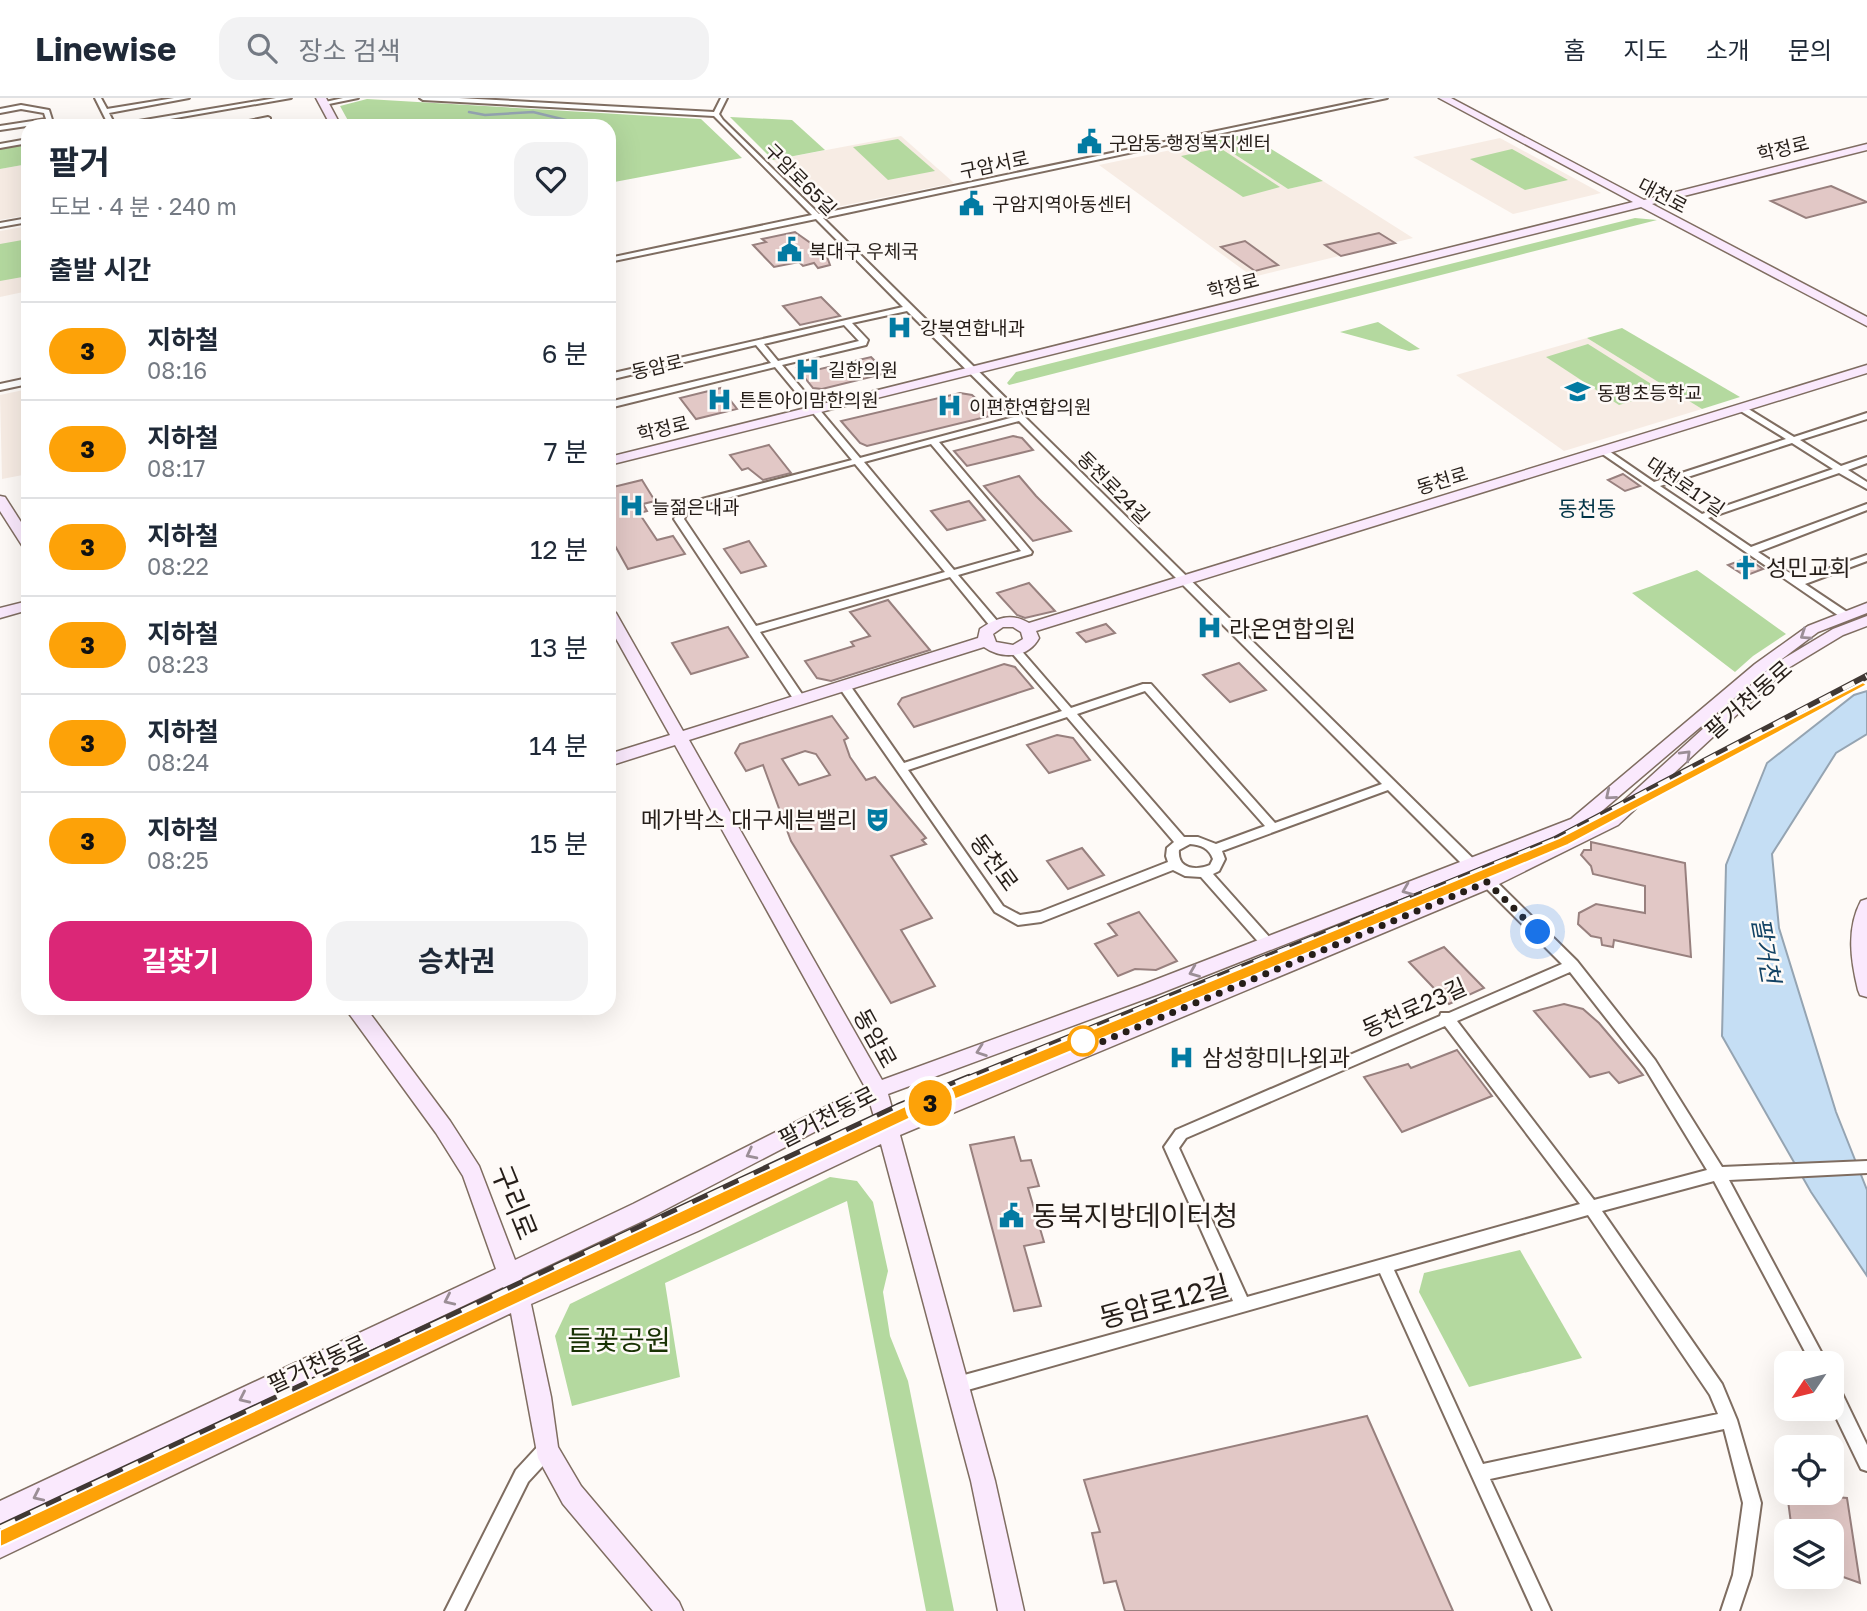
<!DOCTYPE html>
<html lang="ko">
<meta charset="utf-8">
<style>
:root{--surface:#fff;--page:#f2f2f3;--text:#1f2937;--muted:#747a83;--line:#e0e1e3;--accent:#db2777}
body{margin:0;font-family:"Golos Text","Noto Sans KR",sans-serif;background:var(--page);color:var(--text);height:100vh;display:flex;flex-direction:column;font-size:26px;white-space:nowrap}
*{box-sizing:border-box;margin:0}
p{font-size:23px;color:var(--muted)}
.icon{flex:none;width:38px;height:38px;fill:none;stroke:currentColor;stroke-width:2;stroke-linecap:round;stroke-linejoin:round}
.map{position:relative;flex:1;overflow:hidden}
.sheet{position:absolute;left:21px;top:21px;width:595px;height:896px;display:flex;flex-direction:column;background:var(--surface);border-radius:21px;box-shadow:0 7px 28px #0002}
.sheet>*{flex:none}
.badge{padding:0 14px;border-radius:23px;font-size:24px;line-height:46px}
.needle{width:46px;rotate:235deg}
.buttons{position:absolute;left:1774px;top:1253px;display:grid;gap:14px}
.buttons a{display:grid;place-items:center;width:70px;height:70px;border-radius:14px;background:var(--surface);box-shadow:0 7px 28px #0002;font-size:35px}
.you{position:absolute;width:35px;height:35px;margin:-18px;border:5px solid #fff;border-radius:50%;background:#1a73e8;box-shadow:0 0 0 10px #1a73e833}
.map>.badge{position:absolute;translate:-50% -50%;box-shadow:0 0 0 4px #fff}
h2{padding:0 28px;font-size:26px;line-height:63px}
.round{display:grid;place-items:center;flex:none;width:74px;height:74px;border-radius:21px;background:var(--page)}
.headline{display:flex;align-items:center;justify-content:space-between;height:119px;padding:0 28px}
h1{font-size:33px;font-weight:700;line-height:52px}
.cta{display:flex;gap:14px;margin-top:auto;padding:14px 28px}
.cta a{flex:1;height:80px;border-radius:21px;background:var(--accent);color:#fff;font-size:28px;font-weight:700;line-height:80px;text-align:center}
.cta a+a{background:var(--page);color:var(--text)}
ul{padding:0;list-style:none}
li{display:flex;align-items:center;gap:21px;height:98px;padding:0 28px;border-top:2px solid var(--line)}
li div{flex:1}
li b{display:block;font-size:26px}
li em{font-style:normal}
li .badge{min-width:77px;font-weight:700;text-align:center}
header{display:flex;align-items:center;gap:42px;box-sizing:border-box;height:98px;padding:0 35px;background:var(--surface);border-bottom:2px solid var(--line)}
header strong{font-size:33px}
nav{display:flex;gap:38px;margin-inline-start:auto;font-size:24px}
.search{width:490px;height:63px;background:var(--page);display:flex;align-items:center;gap:18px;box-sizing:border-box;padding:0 24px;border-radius:21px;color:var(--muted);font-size:26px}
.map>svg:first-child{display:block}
.built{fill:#f7ece4}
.green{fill:#b4d99f}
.water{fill:#c5def4;stroke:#95a4b2;stroke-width:2}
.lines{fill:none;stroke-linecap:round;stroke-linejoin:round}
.stream{stroke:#95a4b2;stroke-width:2.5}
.building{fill:#e2c8c6;stroke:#98807e;stroke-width:2;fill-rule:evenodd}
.street-casing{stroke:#7f6d61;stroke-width:4}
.secondary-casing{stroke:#7f6d61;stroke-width:3}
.street{fill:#fff;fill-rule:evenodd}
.secondary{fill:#fae9fd;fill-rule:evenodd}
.rail-far1-casing{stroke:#403834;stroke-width:7}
.rail-casing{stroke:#403834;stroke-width:8}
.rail-far1{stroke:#fefaf7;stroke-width:4.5;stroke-dasharray:13;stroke-linecap:butt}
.rail{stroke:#fefaf7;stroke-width:5;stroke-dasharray:17;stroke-linecap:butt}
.oneway{stroke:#9b8e96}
.line{fill:#fda208;stroke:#fff;stroke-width:2}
.walk{stroke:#261e19;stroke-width:7;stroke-dasharray:0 12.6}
.stop-dot{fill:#fff;stroke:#fda208;stroke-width:3.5}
.labels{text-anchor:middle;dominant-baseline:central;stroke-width:5;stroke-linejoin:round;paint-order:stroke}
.far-poi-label{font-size:19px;fill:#261e19;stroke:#fefaf7;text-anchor:start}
.far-street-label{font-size:19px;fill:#261e19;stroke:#fefaf7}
.far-quarter-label{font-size:21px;fill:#013447;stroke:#fefaf7}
.poi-label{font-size:23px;fill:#261e19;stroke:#fefaf7;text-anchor:start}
.street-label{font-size:23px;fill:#261e19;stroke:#fefaf7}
.water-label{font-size:24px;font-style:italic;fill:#134365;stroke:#fefaf7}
.near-street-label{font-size:28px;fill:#261e19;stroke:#fefaf7}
.near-poi-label{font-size:28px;fill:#261e19;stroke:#fefaf7;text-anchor:start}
.near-park-label{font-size:28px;fill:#183203;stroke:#fefaf7}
</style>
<header>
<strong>Linewise</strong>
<div class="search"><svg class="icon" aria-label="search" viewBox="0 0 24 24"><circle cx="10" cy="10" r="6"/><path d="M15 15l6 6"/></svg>장소 검색</div>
<nav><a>홈</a><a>지도</a><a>소개</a><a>문의</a></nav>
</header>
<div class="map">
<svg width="1867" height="1513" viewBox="0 0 1867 1513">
<rect width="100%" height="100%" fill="#fefaf7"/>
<g class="built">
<polygon points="901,38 954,85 831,110 819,108 773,62"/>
<polygon points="1500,40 1601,95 1513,116 1413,59"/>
<polygon points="1214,43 1288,91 1323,83 1413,140 1253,179 1099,67"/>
<polygon points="28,66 28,117 0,122 0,71"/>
<polygon points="28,128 28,193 0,199 0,133"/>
<polygon points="1587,240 1702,311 1564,353 1456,277"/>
<polygon points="28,291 28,376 2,381 0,297"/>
</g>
<g class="green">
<polygon points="367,1 701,21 742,60 609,85 609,28 351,28 340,8"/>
<polygon points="730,19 792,22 825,52 773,62"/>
<polygon points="1247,36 1323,83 1288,91 1214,43"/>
<polygon points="898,41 935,73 888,82 853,49"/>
<polygon points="28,46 28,66 0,71 0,51"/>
<polygon points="1220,50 1280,89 1243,99 1181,58"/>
<polygon points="1512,51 1568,82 1525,92 1470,61"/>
<polygon points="1635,120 1657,122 1009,287 1007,285 1016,274"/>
<polygon points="28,141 28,178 0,183 0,146"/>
<polygon points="1378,224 1420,251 1409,253 1340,234"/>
<polygon points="1622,230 1740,299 1702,311 1587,240"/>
<polygon points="1588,246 1664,294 1619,307 1546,259"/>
<polygon points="1697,472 1786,536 1753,558 1735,574 1632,495"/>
<polygon points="830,1079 857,1083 873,1104 888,1173 883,1194 890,1238 908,1283 954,1513 926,1513 847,1103 665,1185 680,1279 572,1308 555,1238 570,1206"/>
<polygon points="1520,1152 1582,1260 1469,1289 1419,1194 1424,1175"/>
</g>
<polygon class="water" points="1867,593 1867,636 1836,655 1772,756 1779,830 1836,1014 1867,1092 1867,1178 1811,1094 1722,938 1726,767 1767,665 1854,597"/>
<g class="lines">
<polyline class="stream" points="469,14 485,17 533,14 570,23"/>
</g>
<g class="building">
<polygon points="1831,88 1867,104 1806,120 1771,103"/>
<polygon points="795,134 826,156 830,167 818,170 814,165 803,168 799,164 774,169 753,147 766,144 762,141"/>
<polygon points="1379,135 1395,145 1341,158 1325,147"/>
<polygon points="1245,143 1278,167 1255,173 1221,149"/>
<polygon points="821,199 840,218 800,227 783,208"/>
<polygon points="871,259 887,275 822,291 813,290 797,270 811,267 816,272"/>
<polygon points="721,290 737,311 696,321 680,300"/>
<polygon points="960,295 972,297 994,317 867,348 860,345 841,323"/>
<polygon points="1013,338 1022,340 1033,352 967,368 954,353"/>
<polygon points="769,347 791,375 763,382 748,370 742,372 730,357"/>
<polygon points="1623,376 1640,388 1625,393 1608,382"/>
<polygon points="1019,378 1036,398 1071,433 1033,443 984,388"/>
<polygon points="642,382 655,403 643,406 647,413 639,415 657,442 673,438 685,456 628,471 609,437 609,390"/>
<polygon points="969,403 985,422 947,432 931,413"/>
<polygon points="749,443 766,468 741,475 724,451"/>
<polygon points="1747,460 1763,471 1745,478 1728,467"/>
<polygon points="1029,485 1055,513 1025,520 1017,517 997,495"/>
<polygon points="888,502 930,552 831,583 817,580 805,563 854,548 851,544 870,538 850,514"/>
<polygon points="1106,526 1115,535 1086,544 1077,535"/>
<polygon points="728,529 748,559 691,576 672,545"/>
<polygon points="1239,565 1266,592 1230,604 1203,577"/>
<polygon points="1004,566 1015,569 1033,590 914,629 898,606 902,600"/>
<path d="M832,618L848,640L844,642L850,659L866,682L875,679L926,740L922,742L926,746L891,758L932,820L901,832L935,888L891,905L791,743L763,667L746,673L735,655L740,646ZM805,653L816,656L830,677L799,687L782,661Z"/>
<polygon points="1057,637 1073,640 1090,662 1049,675 1027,647"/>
<polygon points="1591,744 1685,765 1691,859 1614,842 1613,849 1602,847 1601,840 1591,838 1578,826 1579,815 1596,806 1645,815 1645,788 1593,776 1591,768 1581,757 1584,752 1591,752"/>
<polygon points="1082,750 1104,777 1068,791 1047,763"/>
<polygon points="1139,814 1177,863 1156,872 1135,871 1118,878 1095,846 1117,837 1108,826"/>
<polygon points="1444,849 1484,890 1449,906 1409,864"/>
<polygon points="1564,906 1583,911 1599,925 1643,977 1619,985 1609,974 1590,979 1534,913"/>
<polygon points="1457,952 1492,998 1402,1034 1364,979 1408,966 1411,970"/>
<polygon points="1014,1039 1021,1063 1031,1062 1039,1088 1028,1090 1044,1144 1024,1148 1041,1208 1014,1213 970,1047"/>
<polygon points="1367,1318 1453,1513 1125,1513 1116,1483 1104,1485 1092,1435 1100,1434 1084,1382"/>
<polygon points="1787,1395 1847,1400 1860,1485 1832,1475 1832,1433 1792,1433"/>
</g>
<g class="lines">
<defs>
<g id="street">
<polygon points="95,0 101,0 107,11 174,0 189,0 109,15 115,27 276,0 291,0 130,28 109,28"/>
<polygon points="343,0 358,0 324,7 321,5"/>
<path d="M420,0H459L714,14L721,0H727L719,16L723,22L819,116L1375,0H1387L823,120L1577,863L1655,962L1722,1069L1867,1063V1075L1729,1082L1827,1265H1811L1714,1083L1602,1113L1722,1286L1737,1322L1761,1405L1751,1477L1739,1513H1721L1733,1477L1743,1405L1724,1331L1490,1381L1551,1513H1533L1380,1175L957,1295L951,1292L949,1287L951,1282L957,1279L1233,1203L1164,1049L1176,1032L1440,918L1441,915H1449L1562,866L1388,692L1222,753L1225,761L1219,773L1213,776L1272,842L1273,845L1272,848H1262L1201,779L1185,778L1173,772L1041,824L1018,827L995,814L841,592L840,589L841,586H849L904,665L1062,613L1011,554L1010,552L1015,549L1019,550L1071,610L1143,586H1151L1275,725L1382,686L1019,323L939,344L1032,454L1031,456L958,477L998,524L999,526L998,528H990L950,479L760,534L806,602L800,606L796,605L674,421L683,406L852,362L775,269L609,310V304L771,265L756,247L609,282V276L903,209L816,121L609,164V160L812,117L714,18L423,2ZM907,213L1014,319L860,360L782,267L866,247L868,242L852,225ZM844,227L859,243L778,263L764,246ZM931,346L1021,453L954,472L864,364ZM855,366L945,474L756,528L684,421L690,410ZM1145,593L1265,728L1216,746L1198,739H1184L1077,616ZM1067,619L1174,744L1167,750L1166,758L1168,764L1040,814L1020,817L1003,808L908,672ZM1190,746C1201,747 1209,750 1213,761L1210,767C1196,773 1177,771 1179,752ZM1570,874L1645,970L1707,1072L1594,1102L1457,923ZM1445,928L1580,1106L1247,1199L1179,1050L1186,1040ZM1588,1117L1710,1297L1718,1316L1483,1366L1394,1172Z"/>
<polygon points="21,7 49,12 54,28 48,28 47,25 0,32 0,28 46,21 44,15 21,11 0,15 0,11"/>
<polygon points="268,19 270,20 270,22 239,28 224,28"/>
<polygon points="28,41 28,45 0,50 0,46"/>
<polygon points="28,120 28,124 0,129 0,125"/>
<polygon points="28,280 28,286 0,292 0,286"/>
<path d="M1742,307L1794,339L1867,315V321L1800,342L1841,368L1867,359V365L1848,372L1867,384V391L1839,375L1708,420L1751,449L1867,406V412L1758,454L1799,481L1867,457V463L1805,486L1850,516V520H1842L1598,353L1600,351H1606L1654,384L1786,341L1739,312L1738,310ZM1792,345L1833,371L1702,416L1660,388Z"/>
<polygon points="1832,1285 1838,1287 1867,1347 1867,1373 1861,1371 1832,1311"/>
<polygon points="546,1344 552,1346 554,1352 552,1358 528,1384 464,1513 445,1513 516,1372 540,1346"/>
</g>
<g id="secondary">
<polygon points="316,0 326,0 341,28 331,28"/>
<polygon points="1439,0 1451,0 1644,102 1867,46 1867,52 1652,106 1867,219 1867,228 1641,109 609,367 609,359 1633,104"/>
<path d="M1867,267V275L1036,533L1039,540C1028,561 1001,561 984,549L689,642L882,982L1142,887L1571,721L1755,566L1808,528L1867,505V515L1818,534L1778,564L1833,531L1867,518V528L1843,537L1785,572L1618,727L1493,789L900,1037L995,1383L1024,1513H998L971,1383L881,1046L698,1133L531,1206L551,1299L558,1349L581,1388L679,1504L683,1513H653L563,1406L538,1360L511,1215L0,1460V1435L438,1226L506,1196L503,1189L0,1428V1403L496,1171L463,1078L436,1035L345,910H366L450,1023L479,1068L515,1162L633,1106L865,989L675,647L609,668V656L670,637L609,528V510L616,515L683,633L978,540L980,531C996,520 1011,514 1029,525ZM1003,529H1013L1021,534L1023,541L1013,547L996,544L993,536ZM1772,568L1606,719L1481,779L895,1021L888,996L1156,897L1583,729ZM870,1005L877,1029L682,1119L525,1188L522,1180L649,1120Z"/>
<polygon points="0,398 5,399 28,435 28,450 23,449 0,413"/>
<polygon points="28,503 28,512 0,520 0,510"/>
<path d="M1867,801V899L1860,897L1858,892C1851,863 1846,831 1861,803Z"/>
</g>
</defs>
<use href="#street" class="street-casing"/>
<use href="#secondary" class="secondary-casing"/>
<use href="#street" class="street"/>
<use href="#secondary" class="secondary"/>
<defs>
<polyline id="rail-far1" points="965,982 1554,742 1867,578"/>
<polyline id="rail" points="0,1430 898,1009 969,980"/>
</defs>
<use href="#rail-far1" class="rail-far1-casing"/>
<use href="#rail" class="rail-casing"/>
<use href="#rail-far1" class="rail-far1"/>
<use href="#rail" class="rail"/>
</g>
<defs><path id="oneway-chevron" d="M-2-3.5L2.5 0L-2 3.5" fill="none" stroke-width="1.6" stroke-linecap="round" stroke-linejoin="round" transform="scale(1.75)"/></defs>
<g class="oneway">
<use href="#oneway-chevron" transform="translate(1805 537) rotate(146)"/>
<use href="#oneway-chevron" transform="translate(1686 657) rotate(-44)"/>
<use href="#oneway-chevron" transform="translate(1610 697) rotate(140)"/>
<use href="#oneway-chevron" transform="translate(1407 792) rotate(158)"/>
<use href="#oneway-chevron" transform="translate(1194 874) rotate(158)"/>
<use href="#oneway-chevron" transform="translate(981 953) rotate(160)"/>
<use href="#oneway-chevron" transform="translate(751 1056) rotate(153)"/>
<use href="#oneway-chevron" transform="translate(449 1202) rotate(155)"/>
<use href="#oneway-chevron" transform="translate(244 1300) rotate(155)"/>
<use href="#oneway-chevron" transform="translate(38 1398) rotate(155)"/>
</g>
<polygon class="line" points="1863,584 1867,587 1568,747 915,1018 7,1446 0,1449 0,1432 903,1009 1559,740"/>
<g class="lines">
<polyline class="walk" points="1083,943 1087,950 1487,784 1538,834"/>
</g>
<defs>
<symbol id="civic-bare" viewBox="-9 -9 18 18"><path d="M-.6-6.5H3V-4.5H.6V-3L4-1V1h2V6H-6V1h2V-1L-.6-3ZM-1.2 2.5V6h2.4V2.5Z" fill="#027aa2" stroke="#fefaf7" stroke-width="2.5" paint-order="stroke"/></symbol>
<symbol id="hospital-bare" viewBox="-9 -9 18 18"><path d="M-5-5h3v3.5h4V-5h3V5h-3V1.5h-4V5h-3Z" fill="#027aa2" stroke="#fefaf7" stroke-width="2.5" paint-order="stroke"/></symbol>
<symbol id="school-bare" viewBox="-9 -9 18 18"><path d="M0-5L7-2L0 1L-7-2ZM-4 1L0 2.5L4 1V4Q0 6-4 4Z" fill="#027aa2" stroke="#fefaf7" stroke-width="2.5" paint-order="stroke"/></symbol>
<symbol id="church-bare" viewBox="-9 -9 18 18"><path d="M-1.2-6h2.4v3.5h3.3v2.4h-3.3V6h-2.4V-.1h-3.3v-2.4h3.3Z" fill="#027aa2" stroke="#fefaf7" stroke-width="2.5" paint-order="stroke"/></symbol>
<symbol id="theatre-bare" viewBox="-9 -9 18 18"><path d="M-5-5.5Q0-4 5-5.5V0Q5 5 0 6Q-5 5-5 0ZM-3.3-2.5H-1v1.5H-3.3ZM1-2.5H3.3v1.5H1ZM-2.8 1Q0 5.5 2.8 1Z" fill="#027aa2" stroke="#fefaf7" stroke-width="2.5" paint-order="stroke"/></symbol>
</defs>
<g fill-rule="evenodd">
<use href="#civic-bare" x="1072" y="26" width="35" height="35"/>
<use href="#civic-bare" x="954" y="88" width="35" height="35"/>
<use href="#civic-bare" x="772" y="134" width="35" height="35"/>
<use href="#hospital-bare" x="882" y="212" width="35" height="35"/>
<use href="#hospital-bare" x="790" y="254" width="35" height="35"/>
<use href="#school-bare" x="1560" y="276" width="35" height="35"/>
<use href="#hospital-bare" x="702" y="284" width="35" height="35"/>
<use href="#hospital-bare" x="932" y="290" width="35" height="35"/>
<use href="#hospital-bare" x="614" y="390" width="35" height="35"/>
<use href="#church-bare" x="1728" y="452" width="35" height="35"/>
<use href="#hospital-bare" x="1192" y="512" width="35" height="35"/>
<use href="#theatre-bare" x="860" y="704" width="35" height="35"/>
<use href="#hospital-bare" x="1164" y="942" width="35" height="35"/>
<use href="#civic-bare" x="994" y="1100" width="35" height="35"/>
</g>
<circle class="stop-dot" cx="1083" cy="943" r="14"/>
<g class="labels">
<g class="far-poi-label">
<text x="1109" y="44">구암동 행정복지센터</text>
<text x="992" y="105">구암지역아동센터</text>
<text x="809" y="152">북대구 우체국</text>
<text x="920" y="229">강북연합내과</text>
<text x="828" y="271">길한의원</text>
<text x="1597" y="294">동평초등학교</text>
<text x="739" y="301">튼튼아이맘한의원</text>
<text x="969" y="308">이편한연합의원</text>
<text x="652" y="408">늘젊은내과</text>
</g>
<g class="far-street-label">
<text transform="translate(1783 50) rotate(-14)">학정로</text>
<text transform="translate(994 66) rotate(-12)">구암서로</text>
<text transform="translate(801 81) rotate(45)">구암로65길</text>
<text transform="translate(1663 97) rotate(28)">대천로</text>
<text transform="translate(1233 187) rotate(-14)">학정로</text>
<text transform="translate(657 268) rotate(-13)">동암로</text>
<text transform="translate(663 330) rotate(-14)">학정로</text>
<text transform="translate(1442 382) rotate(-17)">동천로</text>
<text transform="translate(1686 388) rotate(34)">대천로17길</text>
<text transform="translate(1114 389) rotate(45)">동천로24길</text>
</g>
<g class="far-quarter-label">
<text x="1587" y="410">동천동</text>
</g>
<g class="poi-label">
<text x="1766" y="469">성민교회</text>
<text x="1229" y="530">라온연합의원</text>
<text x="858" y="721" text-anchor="end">메가박스 대구세븐밸리</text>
<text x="1202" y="959">삼성항미나외과</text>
</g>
<g class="street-label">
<text transform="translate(1748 601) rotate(-41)">팔거천동로</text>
<text transform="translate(995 764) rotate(54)">동천로</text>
<text transform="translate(1414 909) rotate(-24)">동천로23길</text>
<text transform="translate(876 940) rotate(61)">동암로</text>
<text transform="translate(827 1018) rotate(-27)">팔거천동로</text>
<text transform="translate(317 1265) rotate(-25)">팔거천동로</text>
</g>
<g class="water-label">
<text transform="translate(1767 852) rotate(80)">팔거천</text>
</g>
<g class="near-street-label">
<text transform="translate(515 1104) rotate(68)">구리로</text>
<text transform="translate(1164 1203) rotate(-15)">동암로12길</text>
</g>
<g class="near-poi-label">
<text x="1032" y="1117">동북지방데이터청</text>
</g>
<g class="near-park-label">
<text x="619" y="1241">들꽃공원</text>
</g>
</g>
</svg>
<div class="buttons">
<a><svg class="needle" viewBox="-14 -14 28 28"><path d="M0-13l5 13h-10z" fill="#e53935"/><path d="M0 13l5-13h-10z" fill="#747a83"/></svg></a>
<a><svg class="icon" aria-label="locate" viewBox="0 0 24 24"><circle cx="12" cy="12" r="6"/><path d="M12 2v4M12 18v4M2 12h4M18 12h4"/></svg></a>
<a><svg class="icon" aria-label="layers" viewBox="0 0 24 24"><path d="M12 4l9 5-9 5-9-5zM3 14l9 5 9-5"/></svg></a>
</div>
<div class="you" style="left:1538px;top:834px"></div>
<b class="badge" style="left:930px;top:1005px;background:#fda208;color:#111">3</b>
<section class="sheet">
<div class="headline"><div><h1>팔거</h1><p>도보 · 4 분 · 240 m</p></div><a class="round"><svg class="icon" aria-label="heart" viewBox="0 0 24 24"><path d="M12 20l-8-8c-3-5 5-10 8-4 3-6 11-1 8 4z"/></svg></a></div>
<h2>출발 시간</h2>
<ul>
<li><span class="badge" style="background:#fda208;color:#111">3</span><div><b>지하철</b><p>08:16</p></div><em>6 분</em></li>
<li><span class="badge" style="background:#fda208;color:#111">3</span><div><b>지하철</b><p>08:17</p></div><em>7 분</em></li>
<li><span class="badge" style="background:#fda208;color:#111">3</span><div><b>지하철</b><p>08:22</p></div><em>12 분</em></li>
<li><span class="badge" style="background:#fda208;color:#111">3</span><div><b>지하철</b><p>08:23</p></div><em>13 분</em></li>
<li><span class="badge" style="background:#fda208;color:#111">3</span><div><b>지하철</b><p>08:24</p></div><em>14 분</em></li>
<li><span class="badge" style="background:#fda208;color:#111">3</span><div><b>지하철</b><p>08:25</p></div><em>15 분</em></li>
</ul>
<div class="cta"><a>길찾기</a><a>승차권</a></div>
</section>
</div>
